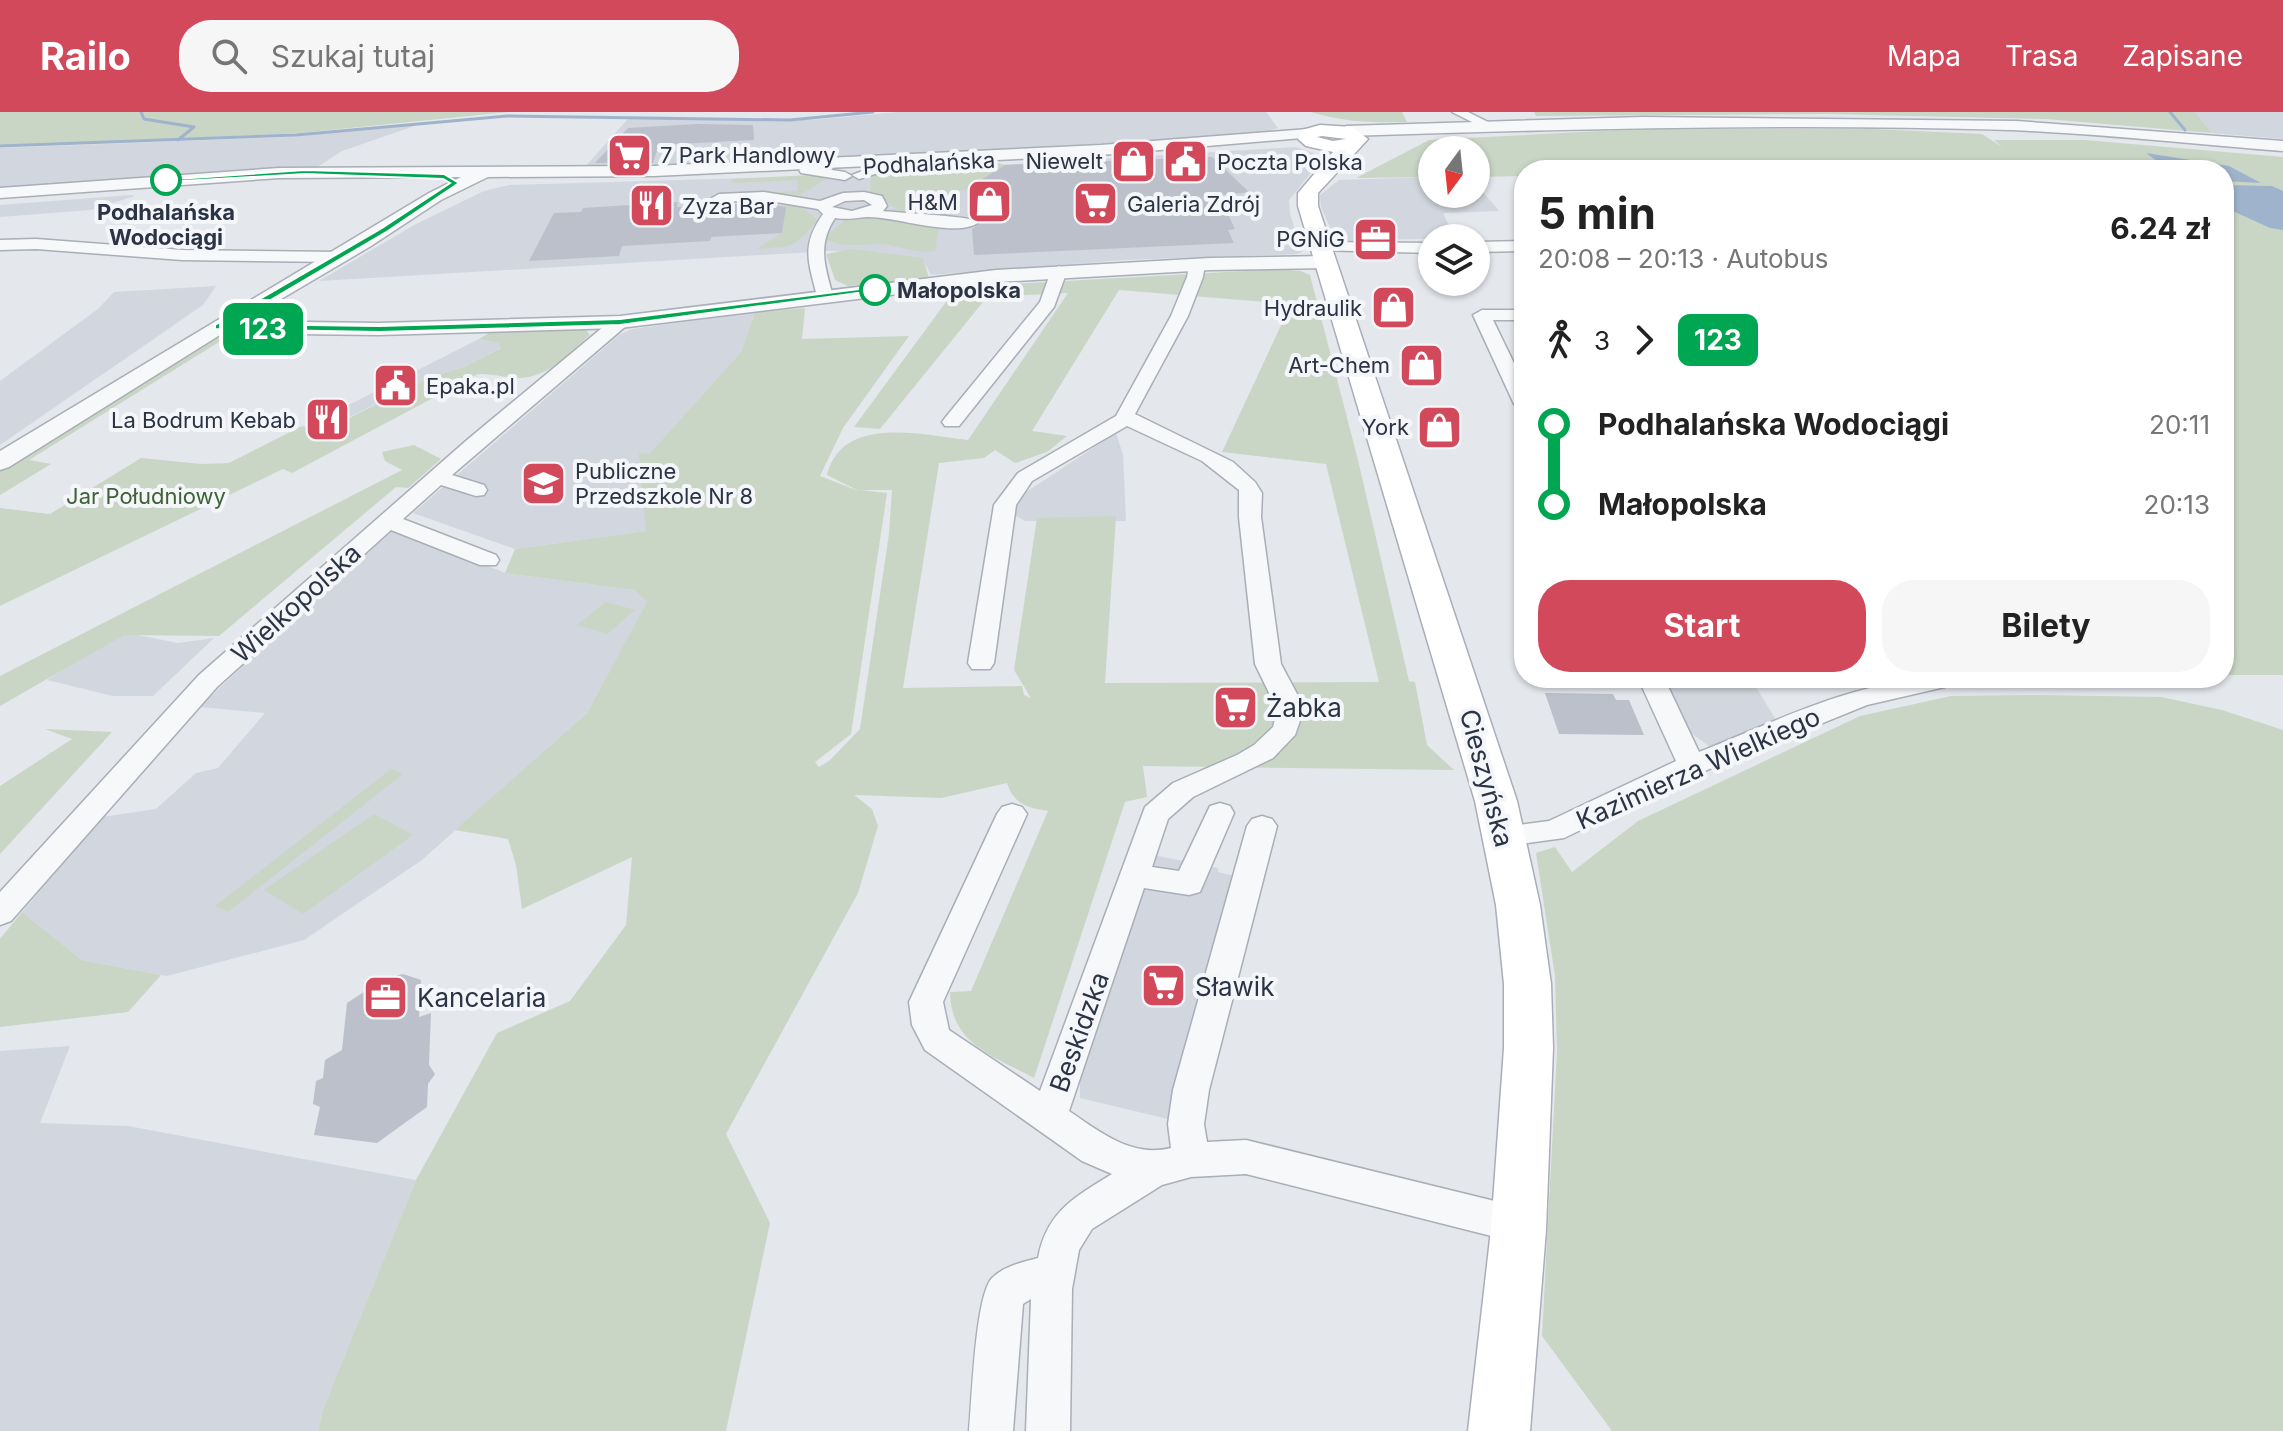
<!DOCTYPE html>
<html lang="pl">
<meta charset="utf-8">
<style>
:root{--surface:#fff;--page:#f6f6f6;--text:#222;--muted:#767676;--accent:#d1495b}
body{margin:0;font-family:Inter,sans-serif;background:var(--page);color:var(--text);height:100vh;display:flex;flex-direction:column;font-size:30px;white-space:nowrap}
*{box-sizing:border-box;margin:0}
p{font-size:26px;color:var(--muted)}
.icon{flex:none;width:44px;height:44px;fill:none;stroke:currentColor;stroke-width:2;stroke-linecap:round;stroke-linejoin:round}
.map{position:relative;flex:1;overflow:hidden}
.details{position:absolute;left:1514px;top:48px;width:720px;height:528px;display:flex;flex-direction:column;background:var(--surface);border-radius:32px;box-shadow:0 2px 6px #0004}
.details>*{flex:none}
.badge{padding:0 16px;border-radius:12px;font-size:28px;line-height:52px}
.needle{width:52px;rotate:195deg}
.controls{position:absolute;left:1418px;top:24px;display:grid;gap:16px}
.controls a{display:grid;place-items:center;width:72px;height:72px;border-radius:50%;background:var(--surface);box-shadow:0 2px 6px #0004;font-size:40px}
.map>.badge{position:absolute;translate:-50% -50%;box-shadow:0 0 0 4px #fff}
.legs{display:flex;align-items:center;gap:12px;height:88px;padding:0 24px;font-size:26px}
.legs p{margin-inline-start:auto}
.overview{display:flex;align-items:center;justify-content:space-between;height:136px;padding:0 24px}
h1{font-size:44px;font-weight:700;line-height:60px}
.primary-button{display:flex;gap:16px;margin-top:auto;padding:16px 24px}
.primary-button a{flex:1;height:92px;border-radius:32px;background:var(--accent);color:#fff;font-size:32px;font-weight:700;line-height:92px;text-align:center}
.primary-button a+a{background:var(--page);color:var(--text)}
ul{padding:0 24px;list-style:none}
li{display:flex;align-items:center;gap:28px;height:80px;font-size:30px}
li i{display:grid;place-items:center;width:12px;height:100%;margin:0 10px;background:currentColor}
li i::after{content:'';width:20px;height:20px;margin:-10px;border:6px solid;border-radius:50%;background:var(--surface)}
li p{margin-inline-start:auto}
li:first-child i{background:linear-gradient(#0000 50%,currentColor 0)}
li:last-child i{background:linear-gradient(currentColor 50%,#0000 0)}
header{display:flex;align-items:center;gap:48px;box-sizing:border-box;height:112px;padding:0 40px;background:var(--accent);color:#fff}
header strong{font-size:38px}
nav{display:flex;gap:44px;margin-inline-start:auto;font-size:28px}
.search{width:560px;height:72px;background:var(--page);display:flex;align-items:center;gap:20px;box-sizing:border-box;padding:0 28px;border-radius:32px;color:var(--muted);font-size:30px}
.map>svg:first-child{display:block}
.built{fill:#d2d6de}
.green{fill:#c9d6c5;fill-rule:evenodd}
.water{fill:#9fb4cc}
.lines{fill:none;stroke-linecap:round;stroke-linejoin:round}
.stream{stroke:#9fb4cc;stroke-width:3}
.building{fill:#bbc0ca}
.minor-casing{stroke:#a9aeb7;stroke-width:3}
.tertiary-casing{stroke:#a9aeb7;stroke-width:3}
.secondary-casing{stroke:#a9aeb7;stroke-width:3}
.minor{fill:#f7f8fa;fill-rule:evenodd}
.tertiary{fill:#f7f8fa;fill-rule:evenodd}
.secondary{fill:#fff;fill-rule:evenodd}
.line-1{fill:#00a651;stroke:#fff;stroke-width:2}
.stop-1-dot{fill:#fff;stroke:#00a651;stroke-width:4}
.labels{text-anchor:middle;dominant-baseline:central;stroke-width:8;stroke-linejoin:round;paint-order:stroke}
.far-poi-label{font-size:22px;fill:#2b3445;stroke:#f4f6f9;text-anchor:end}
.far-street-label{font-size:22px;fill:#2b3445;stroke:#f4f6f9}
.far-stop-label{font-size:22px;font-weight:bold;fill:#2b3445;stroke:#f4f6f9}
.far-park-label{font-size:22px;fill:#3f6138;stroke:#f4f6f9}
.street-label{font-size:26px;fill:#2b3445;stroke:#f4f6f9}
.poi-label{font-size:26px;fill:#2b3445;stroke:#f4f6f9;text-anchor:start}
</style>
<header>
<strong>Railo</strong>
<div class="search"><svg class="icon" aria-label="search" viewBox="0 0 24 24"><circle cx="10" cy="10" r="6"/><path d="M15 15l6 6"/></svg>Szukaj tutaj</div>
<nav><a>Mapa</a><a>Trasa</a><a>Zapisane</a></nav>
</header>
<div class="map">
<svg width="2283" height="1319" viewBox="0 0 2283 1319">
<rect width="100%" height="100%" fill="#e4e7ec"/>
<g class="built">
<polygon points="898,0 1266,0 1278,16 1256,24 952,43 582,58 628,7 812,8"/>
<polygon points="2195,0 2283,0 2283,27 2212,21"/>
<polygon points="423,11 342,39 316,56 0,75 0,36 290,25"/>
<polygon points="1296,35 1316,42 1318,52 1289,88 1290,102 1302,140 1297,142 1124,148 931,163 923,148 876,140 829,139 319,169 416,112 484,79 509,73 818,64"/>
<polygon points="1432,65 1432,82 1476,82 1476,72 1499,99 1443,101 1455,126 1336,129 1321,95 1320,83 1339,68"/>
<polygon points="131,83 135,84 90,98 0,105 0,93"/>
<polygon points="216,174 203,193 0,333 0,269 98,197 114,180"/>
<polygon points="755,200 741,240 649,342 646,419 515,437 413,401 619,223 632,217"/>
<polygon points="479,227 499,231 502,235 464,255 429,266 329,315 330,318 279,345 246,345"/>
<polygon points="1116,321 1123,343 1126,409 1025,409 1014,403 1020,384"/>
<polygon points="395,416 505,461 634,478 648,489 587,601 422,748 304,828 167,864 82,848 22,800 102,705 156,697 196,661 218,656 265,601 200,595 260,537"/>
<polygon points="122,520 178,531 214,526 153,584 113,584 47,568"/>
<polygon points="1664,568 1753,570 1776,608 1713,637 1687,618"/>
<polygon points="1153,743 1218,756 1218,760 1240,765 1182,995 1168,1007 1080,986 1080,969"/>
<polygon points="70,934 40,1011 128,1014 416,1068 323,1297 318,1319 0,1319 0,939"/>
</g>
<g class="green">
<polygon points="0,0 509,0 300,21 0,35"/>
<path d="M1311,0H1402L1407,10C1373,11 1343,10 1311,0Z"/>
<polygon points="1534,0 2195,0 2212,21 2046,7 1826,2 1536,4"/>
<polygon points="1638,17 1873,17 1982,22 2002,35 1994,28 2085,28 2283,45 2283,563 2224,563 2224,58 1524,58 1524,64 1476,65 1476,38 1432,38 1432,65 1356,66 1429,28"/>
<path d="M998,51L1005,53L965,78L952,79L945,91L946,106C931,105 905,104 892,94C885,89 880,84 870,80L871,64C912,52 956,54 998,51Z"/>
<polygon points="811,63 827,66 800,83 765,81 797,79 798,68 732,71 733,67"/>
<path d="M794,90L818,108C792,137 796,134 757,137L782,121L785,91Z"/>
<path d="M871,103L939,114L935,139C918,142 900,134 883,132C864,131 840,137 824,126L848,106Z"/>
<polygon points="852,137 923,146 929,166 848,174 835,168 826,142"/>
<path d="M1279,157L1301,159L1310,163L1358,348L1409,569L1415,570L1427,633L1454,658L1143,654L1147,685L1125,690L1034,966C994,944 951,933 950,880L971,879L1048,699C1027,696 1014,692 1007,671L941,686L854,683L872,697L878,714L858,781L726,1022L770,1111L726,1319H318L323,1297L416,1068L497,921L570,889L626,813L632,745L522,797L516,753L508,727L455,718L587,601L647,490L634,478L505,461L515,437L646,419L639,341L649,342L741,240L755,200L805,196L802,227L909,224L843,316L820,364L859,379L827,363C842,302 923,323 968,328L1068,181L987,185L880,317L854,315L957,175ZM1119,178L1291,192L1222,340L1326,352L1379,570L1105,571L1116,404L1037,406L1014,558L1031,586L1024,583L1022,574L903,576L939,351L984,346L995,338L1015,351L1047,340L1067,324L1032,319ZM860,378H892L889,422L860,617L829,649L819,655L815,650L851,622L887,381Z"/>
<path d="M586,218L590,223C570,240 549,265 521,266C509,267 494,261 478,262L292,361L283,357L0,494V396L50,402L141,346L201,352L229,351L302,314L326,321L329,316L429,266L464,255L501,236L499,231L479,227L491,220Z"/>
<polygon points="227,225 29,348 51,352 0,383 0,357 211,227"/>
<polygon points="414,333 441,347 408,376 396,375 219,524 124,523 0,594 0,564 402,358 385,349 382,340"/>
<polygon points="606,490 635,498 607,522 577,513"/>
<polygon points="2037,583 2161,585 2222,598 2283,618 2283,1319 1612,1319 1542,1224 1557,940 1555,864 1536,741 1555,735 1572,760 1638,709 1860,604 1951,584"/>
<polygon points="45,617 112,620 0,742 0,674 72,627"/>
<polygon points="391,657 403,662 228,800 215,794"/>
<polygon points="374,702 413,723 303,802 264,778"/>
<polygon points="22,800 82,848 161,863 128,900 0,915 0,827"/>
</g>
<g class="water">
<polygon points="2146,41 2229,54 2261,71 2224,69 2224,58 2169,58"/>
<polygon points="2224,73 2272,74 2283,79 2283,118 2270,116 2224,95"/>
</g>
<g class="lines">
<g class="stream">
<polyline points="141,0 144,7 194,15 178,28"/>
<polyline points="2170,0 2185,18"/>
<polyline points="0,34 296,23 507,4 790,8 873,0"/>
</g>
</g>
<g class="building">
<polygon points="697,12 753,13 754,28 659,33 653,51 595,51 628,16"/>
<polygon points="1212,45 1249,80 1219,84 1235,117 1228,118 1234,131 974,143 972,117 982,109 971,104 969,75 1005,53"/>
<polygon points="678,90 677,95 764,91 786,95 782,121 711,125 710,129 622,134 619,144 529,149 554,101 581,100 583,96"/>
<polygon points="1545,581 1613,582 1616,588 1629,588 1644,623 1559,622"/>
<polygon points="403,862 421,868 419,905 431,901 429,953 435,962 428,972 427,995 377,1031 314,1023 320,995 313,992 316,969 323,966 325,948 342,938 347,891 384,867"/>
</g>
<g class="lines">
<defs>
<g id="minor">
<polygon points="1452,0 1468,0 1498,15 1488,18"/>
<polygon points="889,49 894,50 894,56 859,67 852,63"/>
<polygon points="806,54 845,60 852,64 845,68 801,61 799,58"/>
<path d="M764,80L820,89L843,81L864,80L882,84L887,94L883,99C899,101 972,104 979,110C958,127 894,104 867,105C855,106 847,108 835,106C817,133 825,155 833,184L825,189L817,184C808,149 801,133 823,102L818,97L764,88L719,90L712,86L719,82ZM864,88L872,93L852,99L832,95L845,89Z"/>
<polygon points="36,127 182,138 338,140 346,145 338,150 182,148 36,137 0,138 0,128"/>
<polygon points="1524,129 1524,139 1476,140 1476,130"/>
<polygon points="1321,130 1432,131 1432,141 1316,138 1313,135"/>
<path d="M1197,147L1205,152L1203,165L1188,204L1135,302L1233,350L1255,370L1262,381L1261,405L1281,552L1297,582L1302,603L1295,623L1273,646L1193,685L1168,707L1152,755L1179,759L1210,694L1220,691L1230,694L1234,701L1200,780L1189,783L1144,776L1069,999C1100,1020 1132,1046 1171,1036L1168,1012L1173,978L1247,714L1252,707L1262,704L1272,707L1277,714L1209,978L1204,1012L1207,1030L1246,1028L1519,1095L1533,1100L1538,1113L1533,1126L1519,1131L1246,1062L1191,1065L1162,1073L1092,1117L1079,1138L1072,1177L1070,1319H1026L1031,1187L1023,1192L1013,1319H969C972,1289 975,1184 992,1166C1004,1154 1023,1150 1038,1146C1047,1099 1075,1085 1112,1062L1082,1049L925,938L912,913L909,890L997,702L1002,695L1012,692L1022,695L1027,702L943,890L949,918L1040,979L1145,695L1173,671L1237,643L1254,633L1273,615L1276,603L1273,589L1255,552L1239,405V378L1202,349L1127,314L1032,369L1016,393L994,551L990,557H972L968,551L994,393L1018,361L1116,304L1171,204L1187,165L1189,152Z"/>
<polygon points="1059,154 1067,159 1054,195 959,314 945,314 942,310 945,306 1040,190 1051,159"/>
<polygon points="1482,198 1524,198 1524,208 1493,208 1524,272 1524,298 1514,292 1473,203"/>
<polygon points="620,205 626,206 629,210 626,214 452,363 484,373 487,378 484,383 476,384 441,373 403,407 496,443 499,448 496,453 480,453 391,418 217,575 11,809 0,813 0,780 199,563 467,328 614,206"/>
<path d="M1638,566H1664L1699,640C1779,608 1860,566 1947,566L1949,569L1945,575L1867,593L1702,660L1564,726L1505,734L1495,730L1490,723L1495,716L1549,709L1676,649Z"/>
</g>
<g id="tertiary">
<path d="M1643,5L2016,9L2283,29V39C2193,32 2102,22 2011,18C1790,11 1568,17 1346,24L1338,19L1346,14Z"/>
<polygon points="1308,17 1314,19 1314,25 1101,43 654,64 488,65 441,88 371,134 244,209 379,211 620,204 996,158 1210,146 1326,144 1336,150 1326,156 1210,158 996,170 620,216 379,223 223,221 9,355 0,358 0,339 429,81 461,65 279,66 0,86 0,76 279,56 654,54 1101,33"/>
</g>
<path id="secondary" d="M1320,13L1352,15L1368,27L1318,81V94L1517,689L1540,793L1551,872L1553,936L1546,1118L1530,1319H1468L1491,1118L1504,936V872L1496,793L1475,689L1298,94V81L1333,40L1306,34L1298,27L1302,18ZM1322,24L1346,27L1333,29L1317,25Z"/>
</defs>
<use href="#minor" class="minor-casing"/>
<use href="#tertiary" class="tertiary-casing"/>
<use href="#secondary" class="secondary-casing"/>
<use href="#minor" class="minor"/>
<use href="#tertiary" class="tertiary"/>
<use href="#secondary" class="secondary"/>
</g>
<polygon class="line-1" points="305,58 444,62 459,71 388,119 230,212 379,214 620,207 875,175 880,178 620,213 379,220 215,217 215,213 382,116 450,71 443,67 305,62 166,70 162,68"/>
<defs>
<symbol id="supermarket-square" viewBox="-11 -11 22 22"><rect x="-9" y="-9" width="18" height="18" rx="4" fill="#d1495b" stroke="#f4f6f9"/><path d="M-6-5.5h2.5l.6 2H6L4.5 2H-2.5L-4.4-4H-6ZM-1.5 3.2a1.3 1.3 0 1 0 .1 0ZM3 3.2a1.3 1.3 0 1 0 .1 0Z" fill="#fff"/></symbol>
<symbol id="shop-square" viewBox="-11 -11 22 22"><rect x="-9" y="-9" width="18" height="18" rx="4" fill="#d1495b" stroke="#f4f6f9"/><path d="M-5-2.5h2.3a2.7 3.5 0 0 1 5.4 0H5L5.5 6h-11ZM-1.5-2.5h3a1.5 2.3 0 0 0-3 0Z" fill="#fff"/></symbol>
<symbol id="civic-square" viewBox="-11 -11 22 22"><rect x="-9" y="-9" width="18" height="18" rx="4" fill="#d1495b" stroke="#f4f6f9"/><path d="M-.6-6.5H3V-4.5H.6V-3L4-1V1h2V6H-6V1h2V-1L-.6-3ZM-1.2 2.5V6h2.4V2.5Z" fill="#fff"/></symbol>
<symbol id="restaurant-square" viewBox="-11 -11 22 22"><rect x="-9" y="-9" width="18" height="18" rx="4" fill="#d1495b" stroke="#f4f6f9"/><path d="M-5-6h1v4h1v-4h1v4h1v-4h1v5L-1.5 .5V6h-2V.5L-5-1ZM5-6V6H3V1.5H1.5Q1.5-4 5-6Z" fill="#fff"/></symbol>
<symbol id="office-square" viewBox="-11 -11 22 22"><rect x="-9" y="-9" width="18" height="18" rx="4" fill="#d1495b" stroke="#f4f6f9"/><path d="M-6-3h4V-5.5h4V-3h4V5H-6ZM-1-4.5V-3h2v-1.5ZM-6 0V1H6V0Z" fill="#fff"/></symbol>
<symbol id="school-square" viewBox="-11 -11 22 22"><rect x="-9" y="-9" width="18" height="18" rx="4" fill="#d1495b" stroke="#f4f6f9"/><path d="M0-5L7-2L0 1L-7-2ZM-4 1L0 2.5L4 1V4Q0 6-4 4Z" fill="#fff"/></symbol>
</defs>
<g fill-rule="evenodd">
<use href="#supermarket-square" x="604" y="18" width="51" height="51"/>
<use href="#shop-square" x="1108" y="24" width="51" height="51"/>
<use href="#civic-square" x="1160" y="24" width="51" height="51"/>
<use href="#shop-square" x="964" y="64" width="51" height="51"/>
<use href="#supermarket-square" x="1070" y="66" width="51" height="51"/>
<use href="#restaurant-square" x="626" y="68" width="51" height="51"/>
<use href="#office-square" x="1350" y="102" width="51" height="51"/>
<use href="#shop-square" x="1368" y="170" width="51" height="51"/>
<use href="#shop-square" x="1396" y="228" width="51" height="51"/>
<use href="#civic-square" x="370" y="248" width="51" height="51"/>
<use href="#restaurant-square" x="302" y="282" width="51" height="51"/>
<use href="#shop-square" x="1414" y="290" width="51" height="51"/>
<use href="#school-square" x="518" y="346" width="51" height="51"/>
<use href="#supermarket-square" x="1210" y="570" width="51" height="51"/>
<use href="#supermarket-square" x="1138" y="848" width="51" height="51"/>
<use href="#office-square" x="360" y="860" width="51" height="51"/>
</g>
<g class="stop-1-dot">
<circle cx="166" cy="68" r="14"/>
<circle cx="875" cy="178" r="14"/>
</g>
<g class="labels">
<g class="far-poi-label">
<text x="660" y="43" text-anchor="start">7 Park Handlowy</text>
<text x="1103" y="49">Niewelt</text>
<text x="1217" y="50" text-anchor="start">Poczta Polska</text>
<text x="958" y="90">H&amp;M</text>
<text x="1127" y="92" text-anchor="start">Galeria Zdrój</text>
<text x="682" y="94" text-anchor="start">Zyza Bar</text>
<text x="1345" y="127">PGNiG</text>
<text x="1362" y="196">Hydraulik</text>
<text x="1390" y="253">Art-Chem</text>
<text x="426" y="274" text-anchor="start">Epaka.pl</text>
<text x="296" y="308">La Bodrum Kebab</text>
<text x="1409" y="315">York</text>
<text x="575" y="359" text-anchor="start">Publiczne<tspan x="575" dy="25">Przedszkole Nr 8</tspan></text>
</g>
<g class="far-street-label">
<text transform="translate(929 51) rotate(-3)">Podhalańska</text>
</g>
<g class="far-stop-label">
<text x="166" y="100">Podhalańska<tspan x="166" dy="25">Wodociągi</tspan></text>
<text x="897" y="178" text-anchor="start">Małopolska</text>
</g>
<g class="far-park-label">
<text x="146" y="384">Jar Południowy</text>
</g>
<g class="street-label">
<text transform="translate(296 491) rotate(-42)">Wielkopolska</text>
<text transform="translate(1698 656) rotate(-24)">Kazimierza Wielkiego</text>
<text transform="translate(1487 666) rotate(75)">Cieszyńska</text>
<text transform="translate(1079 920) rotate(-70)">Beskidzka</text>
</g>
<g class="poi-label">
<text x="1266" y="595">Żabka</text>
<text x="1195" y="874">Sławik</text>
<text x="417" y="885">Kancelaria</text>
</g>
</g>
</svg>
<div class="controls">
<a><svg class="needle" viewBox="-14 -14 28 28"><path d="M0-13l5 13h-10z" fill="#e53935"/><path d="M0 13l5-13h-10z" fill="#767676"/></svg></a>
<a><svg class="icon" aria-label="layers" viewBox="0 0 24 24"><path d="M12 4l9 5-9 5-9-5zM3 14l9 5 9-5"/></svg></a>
</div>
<b class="badge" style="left:263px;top:217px;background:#00a651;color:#fff">123</b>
<section class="details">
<div class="overview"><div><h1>5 min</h1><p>20:08 – 20:13 · Autobus</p></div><b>6.24 zł</b></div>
<div class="legs"><svg class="icon" aria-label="walk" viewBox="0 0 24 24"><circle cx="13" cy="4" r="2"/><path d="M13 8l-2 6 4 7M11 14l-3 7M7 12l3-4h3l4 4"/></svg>3<svg class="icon" aria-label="forward" viewBox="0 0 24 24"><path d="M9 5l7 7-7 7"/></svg><b class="badge" style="background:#00a651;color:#fff">123</b></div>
<ul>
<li><i style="color:#00a651"></i><b>Podhalańska Wodociągi</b><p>20:11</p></li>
<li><i style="color:#00a651"></i><b>Małopolska</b><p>20:13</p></li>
</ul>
<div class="primary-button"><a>Start</a><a>Bilety</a></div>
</section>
</div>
